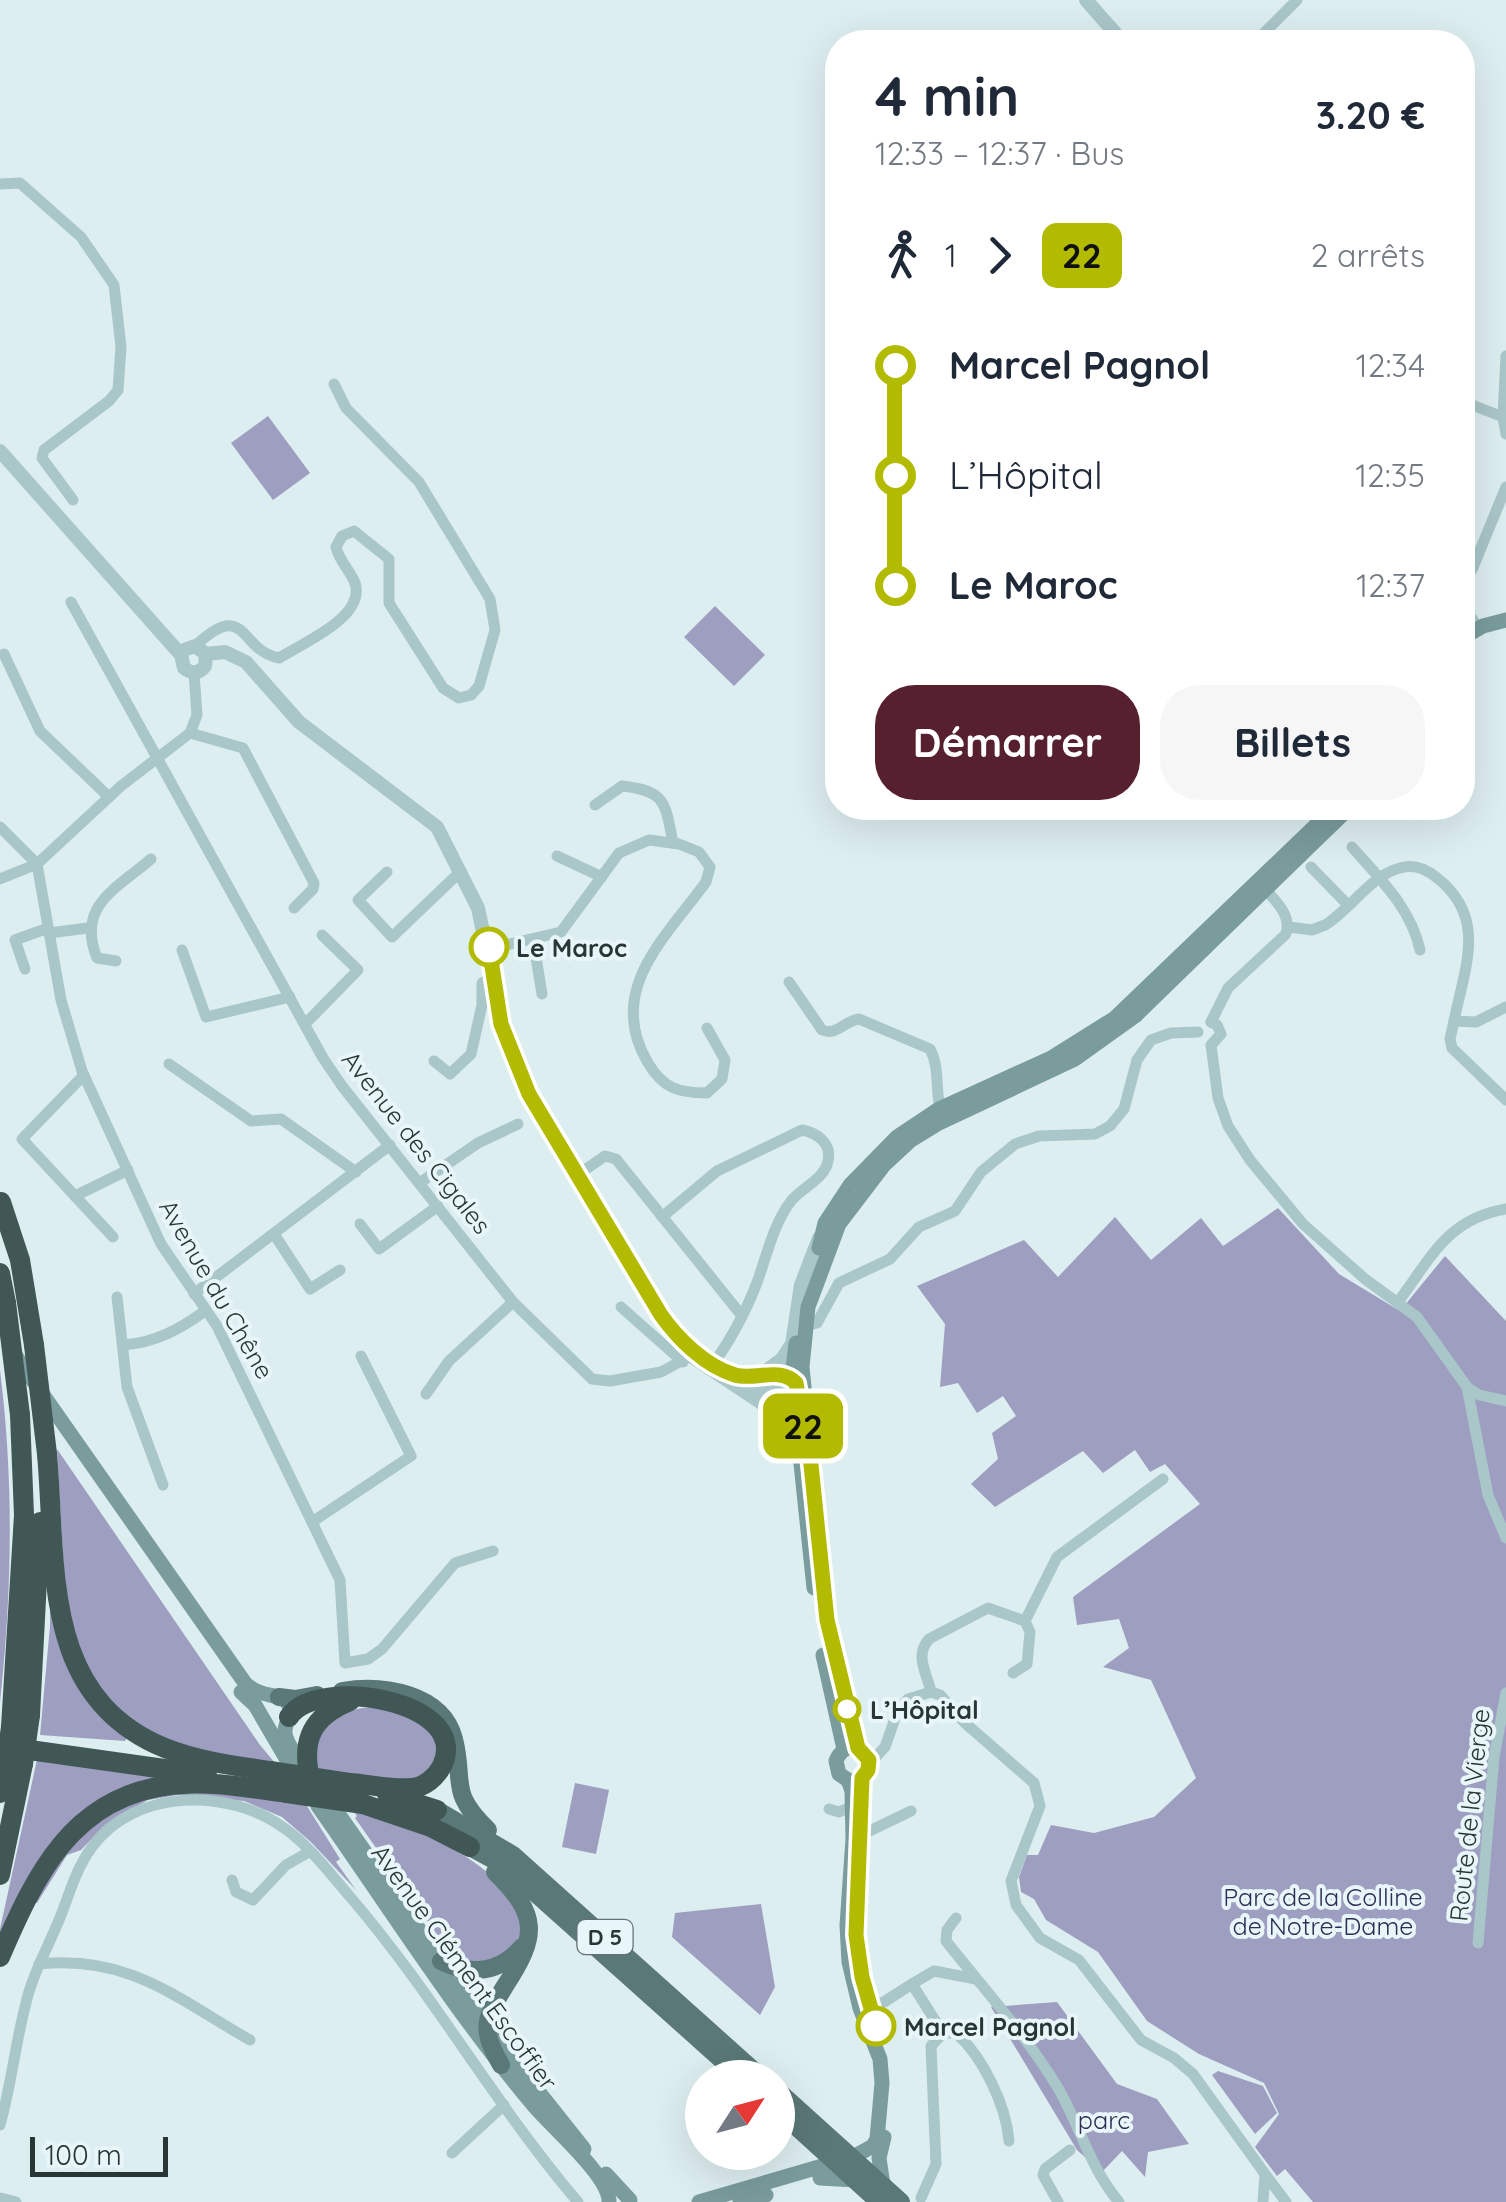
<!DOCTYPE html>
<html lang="fr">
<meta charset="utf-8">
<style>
:root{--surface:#fff;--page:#f6f6f7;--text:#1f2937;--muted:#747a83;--accent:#56202f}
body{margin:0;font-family:Quicksand,sans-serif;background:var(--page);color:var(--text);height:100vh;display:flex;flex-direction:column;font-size:38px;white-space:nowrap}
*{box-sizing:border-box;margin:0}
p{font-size:32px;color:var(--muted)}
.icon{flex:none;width:55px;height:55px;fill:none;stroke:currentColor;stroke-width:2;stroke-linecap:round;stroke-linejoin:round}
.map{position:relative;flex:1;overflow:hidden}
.panel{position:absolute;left:825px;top:30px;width:650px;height:790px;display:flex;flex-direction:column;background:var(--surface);border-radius:40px;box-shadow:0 10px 40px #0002}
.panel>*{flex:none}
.badge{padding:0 20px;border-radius:15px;font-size:35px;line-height:65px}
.needle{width:65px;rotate:54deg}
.tools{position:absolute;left:685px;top:2060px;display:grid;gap:20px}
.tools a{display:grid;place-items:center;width:110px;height:110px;border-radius:50%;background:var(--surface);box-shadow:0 10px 40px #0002;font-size:50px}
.scale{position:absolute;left:30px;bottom:25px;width:138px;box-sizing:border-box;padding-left:10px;border:5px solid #293636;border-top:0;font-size:28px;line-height:35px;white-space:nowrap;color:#293636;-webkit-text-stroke:8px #e9f6f9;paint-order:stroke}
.map>.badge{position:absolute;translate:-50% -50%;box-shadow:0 0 0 5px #fff}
.legs{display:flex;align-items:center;gap:15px;height:110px;padding:0 50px;font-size:32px}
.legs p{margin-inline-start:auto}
.head{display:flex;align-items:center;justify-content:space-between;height:170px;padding:0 50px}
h1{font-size:55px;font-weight:700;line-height:75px}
.primary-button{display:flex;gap:20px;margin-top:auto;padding:20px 50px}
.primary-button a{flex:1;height:115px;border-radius:40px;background:var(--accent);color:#fff;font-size:40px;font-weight:700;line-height:115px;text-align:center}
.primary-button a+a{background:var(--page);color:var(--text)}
ul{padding:0 50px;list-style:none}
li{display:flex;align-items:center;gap:35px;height:110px;font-size:38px}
li i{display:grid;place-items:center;width:15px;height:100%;margin:0 12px;background:currentColor}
li i::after{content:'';width:25px;height:25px;margin:-12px;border:8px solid;border-radius:50%;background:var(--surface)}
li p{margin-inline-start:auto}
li:first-child i{background:linear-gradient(#0000 50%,currentColor 0)}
li:last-child i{background:linear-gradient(currentColor 50%,#0000 0)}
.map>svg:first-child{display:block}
.green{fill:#9d9ec0}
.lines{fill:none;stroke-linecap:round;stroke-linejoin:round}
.minor{stroke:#a9c6c9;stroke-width:11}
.tertiary{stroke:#a9c6c9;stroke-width:14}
.secondary{stroke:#7a9c9d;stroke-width:15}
.primary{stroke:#5a7877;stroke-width:18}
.motorway{stroke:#405756;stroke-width:20}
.motorway-bridge{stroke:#405756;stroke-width:20}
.line-1-casing{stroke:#fff;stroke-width:22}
.line-1{stroke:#b2bb00;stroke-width:15}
.stop-1-dot{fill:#fff;stroke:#b2bb00;stroke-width:5}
.labels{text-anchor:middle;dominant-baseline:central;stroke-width:8;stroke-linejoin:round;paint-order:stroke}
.shield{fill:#e9f6f9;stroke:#637070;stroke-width:2.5}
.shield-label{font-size:22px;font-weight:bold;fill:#293636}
.stop-label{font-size:25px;font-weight:bold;fill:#293636;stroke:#e9f6f9;text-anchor:start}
.street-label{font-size:25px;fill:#293636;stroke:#e9f6f9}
.park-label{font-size:25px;fill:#2e2d54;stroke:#e9f6f9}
</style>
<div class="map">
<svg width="1506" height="2202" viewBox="0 0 1506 2202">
<rect width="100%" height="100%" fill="#ddeef1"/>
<g class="green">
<polygon points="268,416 310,473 273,500 231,443"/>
<polygon points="715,606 765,655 734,686 684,637"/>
<polygon points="1278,1208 1339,1274 1400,1311 1445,1256 1506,1321 1506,2202 1313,2202 1285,2169 1277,2176 1255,2147 1279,2114 1264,2083 1199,2054 1147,2021 1098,1952 1046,1920 1034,1899 1021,1892 1019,1877 1027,1855 1038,1855 1051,1825 1094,1833 1154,1817 1196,1778 1151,1680 1103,1667 1129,1648 1119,1619 1077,1625 1073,1597 1200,1504 1165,1464 1150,1472 1135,1450 1103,1473 1083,1451 995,1507 971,1484 998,1459 992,1433 1016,1416 1003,1396 977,1413 958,1383 940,1387 945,1324 917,1286 1024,1240 1058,1277 1115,1217 1151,1260 1201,1218 1223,1246"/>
<path d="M0,1370C14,1482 12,1591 0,1702Z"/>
<polygon points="57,1449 260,1745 275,1763 206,1754 139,1728 100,1693 67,1625"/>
<polygon points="50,1561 53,1605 128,1735 125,1741 40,1735 50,1626"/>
<path d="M372,1707C387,1709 412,1715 424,1725C445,1743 437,1773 411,1780C390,1786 341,1772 317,1769C306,1731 337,1709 372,1707Z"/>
<polygon points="38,1755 196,1777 92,1804 0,1945 0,1929"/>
<polygon points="575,1783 609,1790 596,1854 562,1847"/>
<polygon points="212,1793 305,1803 340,1859 336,1862 356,1890 311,1842 282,1817 244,1801 177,1795 148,1800 106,1824 81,1850 67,1855 37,1903 33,1901 73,1840 122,1807 163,1794"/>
<path d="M354,1812C371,1816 390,1819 407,1826C443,1841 526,1883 522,1931C520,1943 506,1953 498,1961L457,1963L355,1818L357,1816Z"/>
<polygon points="761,1904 775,1987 760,2015 672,1937 675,1913"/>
<polygon points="1057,2002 1117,2084 1157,2099 1189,2144 1148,2152 1145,2177 1122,2151 1102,2172 1077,2150 991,2007"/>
<polygon points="1218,2071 1263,2086 1277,2113 1255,2134 1212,2075"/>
</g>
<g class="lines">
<g class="minor">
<polyline points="1255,42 1297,0"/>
<polyline points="0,184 20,183 81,237 114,285 121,347 118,390 109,401 44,450 42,458 73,500"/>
<polyline points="1462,401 1503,417 1506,434"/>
<polyline points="1503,417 1506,356"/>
<polyline points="1462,572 1472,570 1506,487"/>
<polyline points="71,602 323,1058 342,1086 513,1302 592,1379 610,1381 661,1372 698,1352"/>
<path d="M195,646C247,597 239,651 279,658C303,643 366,617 355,583C350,570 339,561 336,547L342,536L354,531L389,559V603L443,688L459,698L471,695L479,686L495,630L490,599L419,482L346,408L334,384"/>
<polyline points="4,654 40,731 109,797"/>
<polyline points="190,733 243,748 314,883 313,889 294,908"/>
<path d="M595,805L622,786C666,791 665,802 673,843"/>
<polyline points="0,827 37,864 61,1000 82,1071 161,1244 217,1326 340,1580 345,1663 368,1659 382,1649 455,1563 493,1551"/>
<path d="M1352,847C1380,879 1411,908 1420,950"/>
<polyline points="557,856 602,877"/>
<polyline points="1311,867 1348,905"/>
<polyline points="387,872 358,900 392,937 461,871"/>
<polyline points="0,879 37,864 121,786 190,733 197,715 194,673"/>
<path d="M1289,927L1312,930L1325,925C1350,910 1371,875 1400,868C1413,864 1426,869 1436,877C1488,917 1465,966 1454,1021L1476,1022L1506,1007"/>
<polyline points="49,933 88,928"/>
<polyline points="533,939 542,994"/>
<path d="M489,949L561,932L619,853L649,840L679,844L699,852L710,867L706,882C665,938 605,991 648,1063C663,1088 678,1093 707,1093L722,1079L725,1060L707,1028"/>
<polyline points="182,950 206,1017 290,997"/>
<path d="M116,961L97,958C76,906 116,889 151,859"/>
<polyline points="25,969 15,940 48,928"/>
<path d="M789,982L822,1030C837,1036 844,1021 859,1019L930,1049C941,1069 934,1094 942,1115"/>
<polyline points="1454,1021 1450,1039 1452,1048 1506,1100"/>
<path d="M1211,1022L1228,988L1286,934C1292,914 1274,899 1261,885"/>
<polyline points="1211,1022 1217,1025 1221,1034 1211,1045"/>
<polyline points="305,1024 358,970 322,935"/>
<polyline points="1211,1045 1218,1098 1228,1126 1250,1160 1303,1224 1365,1279 1417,1317 1467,1387 1488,1495 1506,1538"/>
<polyline points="434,1061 450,1074 471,1054 482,1005 482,983 494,976"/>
<polyline points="169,1064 251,1121 281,1119 356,1172"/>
<polyline points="84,1075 22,1139 113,1237"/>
<polyline points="579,1174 605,1156 616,1159 742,1316"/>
<polyline points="421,1182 478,1143 518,1124"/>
<polyline points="75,1196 128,1170"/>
<path d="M662,1217L717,1171L802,1130C817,1133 832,1143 828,1161C825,1179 801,1188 791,1201C774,1223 767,1254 758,1280C746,1312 729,1343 709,1370"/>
<polyline points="360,1224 379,1249 438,1206"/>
<polyline points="274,1234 310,1289 340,1270"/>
<polyline points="194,1294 390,1145"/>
<polyline points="117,1297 127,1387 163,1485"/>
<path d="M1398,1302C1431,1258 1447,1219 1506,1209"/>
<polyline points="621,1307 683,1362"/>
<polyline points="805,1326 817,1323 839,1283 890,1259 919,1227 955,1211 981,1172 1015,1144 1039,1136 1095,1134 1110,1126 1124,1109 1137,1060 1151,1040 1171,1033 1198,1032"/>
<path d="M123,1345C155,1343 180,1329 205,1311"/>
<polyline points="1467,1387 1479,1395 1506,1401"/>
<polyline points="426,1394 449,1361 513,1302"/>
<polyline points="312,1522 411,1456 361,1356"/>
<polyline points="1013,1673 1027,1664 1030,1632 1025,1621"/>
<path d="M931,1692C927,1673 914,1656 929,1639L988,1608L1025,1621L1057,1557L1163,1479"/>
<polyline points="869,1764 885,1747 898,1710 908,1699 931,1692 940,1695 965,1723 1034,1783 1040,1806 1011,1881 1016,1905 1040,1938 1079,1960 1141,2040 1174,2058 1193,2074 1265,2174 1263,2202"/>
<polyline points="829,1809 839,1812 853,1806"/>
<polyline points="853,1839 911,1811"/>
<polyline points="232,1880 236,1892 253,1900 286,1865 309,1852"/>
<path d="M956,1918L947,1930L946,1941C984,1989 1026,2035 1058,2088C1080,2126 1090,2168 1119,2202"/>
<polyline points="1478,1943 1494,1757 1506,1693"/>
<path d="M39,1964C130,1955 176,1998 250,2040"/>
<polyline points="912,1984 934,1971 976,1979"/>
<polyline points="860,2008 884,2002 912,1984 943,2033"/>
<path d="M943,2033H956C983,2057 1006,2105 1009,2141"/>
<path d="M0,2125C11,2086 15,2046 25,2007C32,1974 49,1946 61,1915C70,1892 77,1867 92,1847C135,1788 229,1788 284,1828C310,1846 331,1875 352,1899C434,1995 496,2106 578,2202"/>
<polyline points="452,2153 504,2105"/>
<polyline points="1265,2174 1286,2202"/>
<polyline points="1,2198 16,2202"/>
<polyline points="921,2198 936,2164 931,2046 943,2033"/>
<polyline points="1058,2202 1043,2175 1045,2169 1070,2150"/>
</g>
<g class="tertiary">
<polyline points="1086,0 1123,42"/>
<path d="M0,451L174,647L181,655L184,668C192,674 199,674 205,666L206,654"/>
<polyline points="1462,608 1472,621 1470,626 1462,632"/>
<polyline points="206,654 225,652 246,662 299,722 437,827 478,908 505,1037 529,1094 551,1134 586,1184 661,1315 691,1356 769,1408 799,1446"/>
<polyline points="181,655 184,650 195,646 206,654"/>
<path d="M722,1369C746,1380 768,1370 792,1378L797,1388"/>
<polyline points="762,1374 782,1359 792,1344 801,1285 819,1238"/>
<path d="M746,1388C766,1391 784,1396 799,1379"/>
</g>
<g class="secondary">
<polyline points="1462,638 1483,626 1506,620"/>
<polyline points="819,1248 825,1223 850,1185 897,1137 939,1109 1051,1058 1115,1018 1334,808"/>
<polyline points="796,1343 792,1378 814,1588"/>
<path d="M13,1352L245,1683C259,1698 280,1693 287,1702C295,1713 284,1722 285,1733C286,1745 298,1757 305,1767"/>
<polyline points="823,1655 844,1749"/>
<polyline points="241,1692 255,1705 290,1765"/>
<polyline points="857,1748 827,1620 802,1367 808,1307 839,1224 884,1165 911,1140 937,1124 1075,1059 1135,1016 1349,808"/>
<polyline points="862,1777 862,1808"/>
<path d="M848,1780L839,1774L836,1761C844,1740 868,1745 869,1767L862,1777"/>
<path d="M318,1806C389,1907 455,2012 535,2107C553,2128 610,2177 609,2202"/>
<polyline points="335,1809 488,2028 584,2149"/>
<polyline points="606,2174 630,2200"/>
<polyline points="820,2178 855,2180"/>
<polyline points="883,2185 879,2158 884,2137"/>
<polyline points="699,2202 853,2157 873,2146 877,2139 882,2083 880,2059 860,2008 849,1962 847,1925 853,1839 852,1791 848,1780"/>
<polyline points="740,2202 766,2195"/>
</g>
<g class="primary">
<path d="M342,1691C382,1684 442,1693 454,1739C465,1783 448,1791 488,1830"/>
<polyline points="279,1697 295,1699 317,1695"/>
<polyline points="437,1810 513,1855 762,2078"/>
<polyline points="470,1847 505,1866 742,2078"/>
<path d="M495,1872C539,1915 538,1936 505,1986C499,1996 490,2009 488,2021C485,2037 494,2052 501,2065"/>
<path d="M441,1961C470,1976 500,1973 522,1947"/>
<polyline points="778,2091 901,2202"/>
<polyline points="778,2110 879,2202"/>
</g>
<g class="motorway">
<polyline points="1,1202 20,1260 34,1345"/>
<polyline points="0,1273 6,1303"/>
<path d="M47,1454C57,1565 40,1697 165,1748C197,1761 236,1766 270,1771"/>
<polyline points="30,1715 40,1522"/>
<path d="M289,1717C316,1675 473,1700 442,1766C436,1777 425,1787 412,1788C392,1790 369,1784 349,1783"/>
<polyline points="11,1727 24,1515 20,1415"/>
<polyline points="8,1747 207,1775"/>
<path d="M308,1768C303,1733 318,1714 350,1701"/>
<polyline points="0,1793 6,1763"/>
<polyline points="387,1794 437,1810"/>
<polyline points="363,1804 431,1827 470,1847"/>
<polyline points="0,1875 23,1764"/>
<path d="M0,1957C35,1876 72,1796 171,1785C209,1780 249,1788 287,1793"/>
</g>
<g class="motorway-bridge">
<polyline points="6,1303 20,1415"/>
<polyline points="34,1345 47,1454"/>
<polyline points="6,1763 11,1727"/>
<polyline points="23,1764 30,1715"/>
<polyline points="270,1771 349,1783"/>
<polyline points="287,1793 363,1804"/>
</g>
</g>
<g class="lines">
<defs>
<path id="line-1" d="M489,947L501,1024L529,1094L661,1315C678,1339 705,1366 735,1375C755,1381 779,1366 796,1383L804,1428L808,1436L827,1620L858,1748L869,1760L868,1770L862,1778L856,1935L862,1977L876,2026"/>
</defs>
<use href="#line-1" class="line-1-casing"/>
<use href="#line-1" class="line-1"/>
</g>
<g class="stop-1-dot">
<circle cx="489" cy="947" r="18"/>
<circle cx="847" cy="1709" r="12"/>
<circle cx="876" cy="2026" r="18"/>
</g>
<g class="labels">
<rect class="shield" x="577.5" y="1920" width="55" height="34" rx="8"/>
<g class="shield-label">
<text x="605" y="1937">D 5</text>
</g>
<g class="stop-label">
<text x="516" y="947">Le Maroc</text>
<text x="870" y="1709">L’Hôpital</text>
<text x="904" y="2026">Marcel Pagnol</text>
</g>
<g class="street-label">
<text transform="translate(417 1142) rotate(52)">Avenue des Cigales</text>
<text transform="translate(217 1289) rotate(60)">Avenue du Chêne</text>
<text transform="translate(1469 1815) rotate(-84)">Route de la Vierge</text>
<text transform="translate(465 1967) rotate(54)">Avenue Clément Escoffier</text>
</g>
<g class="park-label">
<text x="1323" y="1896">Parc de la Colline<tspan x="1323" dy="29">de Notre-Dame</tspan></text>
<text x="1104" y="2119">parc</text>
</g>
</g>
</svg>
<div class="tools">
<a><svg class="needle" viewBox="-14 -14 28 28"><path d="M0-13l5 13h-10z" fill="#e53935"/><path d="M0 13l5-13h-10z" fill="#747a83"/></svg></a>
</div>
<div class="scale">100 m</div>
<b class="badge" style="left:803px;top:1426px;background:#b2bb00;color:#111">22</b>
<section class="panel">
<div class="head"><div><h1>4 min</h1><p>12:33 – 12:37 · Bus</p></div><b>3.20 €</b></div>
<div class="legs"><svg class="icon" aria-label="walk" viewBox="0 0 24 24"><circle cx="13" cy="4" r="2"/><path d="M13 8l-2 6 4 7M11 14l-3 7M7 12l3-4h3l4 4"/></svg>1<svg class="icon" aria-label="forward" viewBox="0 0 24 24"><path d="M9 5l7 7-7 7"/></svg><b class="badge" style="background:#b2bb00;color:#111">22</b><p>2 arrêts</p></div>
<ul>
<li><i style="color:#b2bb00"></i><b>Marcel Pagnol</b><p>12:34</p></li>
<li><i style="color:#b2bb00"></i><span>L’Hôpital</span><p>12:35</p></li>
<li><i style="color:#b2bb00"></i><b>Le Maroc</b><p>12:37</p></li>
</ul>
<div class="primary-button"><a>Démarrer</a><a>Billets</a></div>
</section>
</div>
